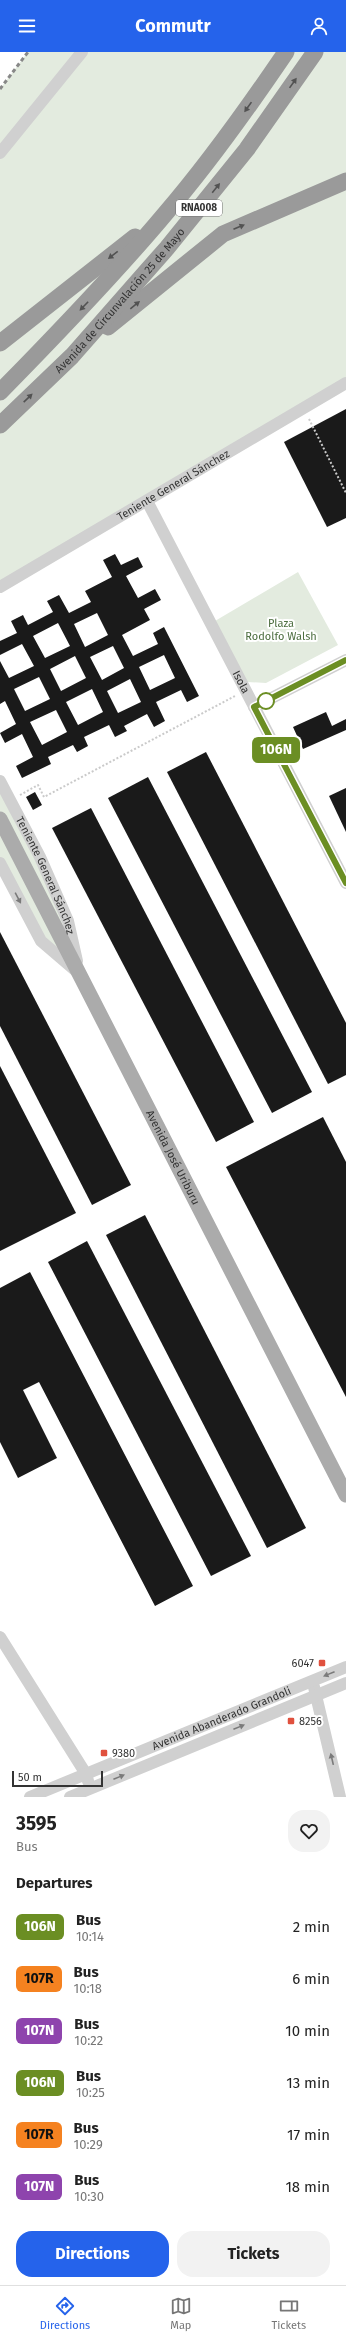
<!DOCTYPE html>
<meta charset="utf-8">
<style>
:root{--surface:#fff;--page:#f2f2f2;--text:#222;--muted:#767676;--line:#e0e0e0;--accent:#2563eb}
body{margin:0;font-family:"Fira Sans",sans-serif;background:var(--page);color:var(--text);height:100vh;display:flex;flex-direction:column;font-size:15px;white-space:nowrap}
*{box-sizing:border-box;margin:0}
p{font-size:13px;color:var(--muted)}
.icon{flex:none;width:22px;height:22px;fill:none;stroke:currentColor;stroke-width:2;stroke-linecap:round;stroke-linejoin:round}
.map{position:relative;height:1745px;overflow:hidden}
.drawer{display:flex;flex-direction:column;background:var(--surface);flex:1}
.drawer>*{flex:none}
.badge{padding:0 8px;border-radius:6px;font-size:14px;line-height:26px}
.scale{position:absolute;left:12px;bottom:10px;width:91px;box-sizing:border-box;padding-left:4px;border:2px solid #333;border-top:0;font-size:11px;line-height:14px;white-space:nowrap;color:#333;-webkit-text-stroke:3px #fff;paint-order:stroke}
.map>.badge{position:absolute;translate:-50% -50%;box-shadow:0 0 0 2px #fff}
h2{padding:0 16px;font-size:15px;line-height:36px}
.round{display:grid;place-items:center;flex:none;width:42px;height:42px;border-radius:16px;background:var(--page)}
.summary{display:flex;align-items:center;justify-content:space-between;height:68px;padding:0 16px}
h1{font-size:19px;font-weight:700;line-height:30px}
.button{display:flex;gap:8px;margin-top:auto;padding:8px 16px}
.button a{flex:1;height:46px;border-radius:16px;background:var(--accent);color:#fff;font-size:16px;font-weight:700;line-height:46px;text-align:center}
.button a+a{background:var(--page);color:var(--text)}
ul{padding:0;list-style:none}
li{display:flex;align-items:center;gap:12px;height:52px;padding:0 16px}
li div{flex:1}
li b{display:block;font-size:15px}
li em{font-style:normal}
li .badge{min-width:44px;font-weight:700;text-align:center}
header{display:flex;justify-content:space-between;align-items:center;height:52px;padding:0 16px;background:var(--accent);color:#fff;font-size:18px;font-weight:700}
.tabs{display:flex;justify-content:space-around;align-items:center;height:56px;border-top:1px solid var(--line);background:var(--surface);font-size:11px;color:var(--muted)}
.tabs a{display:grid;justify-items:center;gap:2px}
.tabs .selected{color:var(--accent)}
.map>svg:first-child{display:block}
.green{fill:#e3ebdf}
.building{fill:#1a1a1a;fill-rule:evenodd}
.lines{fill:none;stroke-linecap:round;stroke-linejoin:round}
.path{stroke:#cacaca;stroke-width:2;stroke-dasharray:2 2;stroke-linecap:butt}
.minor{stroke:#d0d0d0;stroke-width:12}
.major{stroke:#ababab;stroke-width:15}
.highway{stroke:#9a9a9a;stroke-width:17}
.rail{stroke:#888;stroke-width:3;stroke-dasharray:4 3;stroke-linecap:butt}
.oneway{fill:#525252}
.oneway2{fill:#7a7a7a}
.line-casing{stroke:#fff;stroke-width:9}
.line{stroke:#6b8e23;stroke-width:6}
.stop-dot{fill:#fff;stroke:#6b8e23;stroke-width:2}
.poi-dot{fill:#e0513e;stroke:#fff;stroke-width:1.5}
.labels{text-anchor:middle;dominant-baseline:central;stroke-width:4;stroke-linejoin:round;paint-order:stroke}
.shield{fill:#fff;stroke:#707070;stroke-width:1}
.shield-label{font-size:10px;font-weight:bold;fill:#333}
.street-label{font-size:11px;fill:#333;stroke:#fff}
.park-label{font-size:11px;fill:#4d6e40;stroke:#fff}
.poi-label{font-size:11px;fill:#333;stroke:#fff;text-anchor:start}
</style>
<header><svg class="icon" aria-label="menu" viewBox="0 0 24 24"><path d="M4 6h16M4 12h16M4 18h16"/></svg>Commutr<svg class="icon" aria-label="person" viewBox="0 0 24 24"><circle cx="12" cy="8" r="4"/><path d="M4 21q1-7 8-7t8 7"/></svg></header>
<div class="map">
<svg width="346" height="1745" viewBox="0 0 346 1745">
<rect width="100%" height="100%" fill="#fff"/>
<g class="green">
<polygon points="28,0 346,0 346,331 0,535 0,37"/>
<polygon points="298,520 338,593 266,631 247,630 215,569"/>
<polygon points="0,729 40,805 80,922 41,889 0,811"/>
</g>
<g class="building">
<polygon points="346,357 346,466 327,475 284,390"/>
<path d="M115,502L121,513L138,505L143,515L126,524L138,546L155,537L161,548L144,557L150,568L122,583L133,604L158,592L153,581L164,575L199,644L187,650L181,638L156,650L165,669L154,675L147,662L124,674L127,679L115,685L109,673L84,685L88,694L77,700L73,693L48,705L51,712L22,726L16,714L33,705L22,682L5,691L0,681L16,672L5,649L0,652V609L9,626L34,614L22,592L0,603V589L17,581L11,569L23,563L28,573L53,560L47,549L59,543L69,561L91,550L85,539L112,525L103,508ZM97,561L108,583L85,595L74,572ZM58,571L70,594L45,606L33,584ZM113,594L124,616L102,628L90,605ZM164,603L175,626L150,638L139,615ZM75,604L86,626L61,639L50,617ZM39,625L50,647L25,659L14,637ZM130,627L141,650L118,661L107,639ZM92,637L103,660L78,673L66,650ZM56,658L67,680L42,693L30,670Z"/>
<polygon points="326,660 332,674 346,667 346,678 303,697 293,675"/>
<polygon points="206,700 346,971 346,1023 328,1032 167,720"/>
<polygon points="148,725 312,1040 272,1061 108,746"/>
<polygon points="346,736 346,780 329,744"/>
<polygon points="35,740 42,753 33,758 26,745"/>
<polygon points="91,756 254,1070 216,1090 52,776"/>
<polygon points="0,880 131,1133 92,1153 0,974"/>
<polygon points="0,1014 76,1161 0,1199"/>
<polygon points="323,1065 346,1110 346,1345 226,1115"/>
<polygon points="145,1163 306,1476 267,1496 106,1183"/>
<polygon points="87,1189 251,1504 211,1524 48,1210"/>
<polygon points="30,1220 193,1534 155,1554 39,1330 23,1338 57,1406 18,1426 0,1390 0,1236"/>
</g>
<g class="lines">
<g class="path">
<polyline points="309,367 346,441"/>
<polyline points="20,743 38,733 44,745 235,644"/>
</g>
<g class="minor">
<polyline points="0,101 82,0"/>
<path id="s1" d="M147,449L346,831"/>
<path id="s2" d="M0,535L346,331"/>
<polyline points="254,655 346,608"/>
<path id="s3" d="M0,729L40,805L68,869L77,909"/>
<polyline points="0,811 41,889 76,919"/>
<polyline points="0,1585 86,1722 88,1729"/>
<polyline points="314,1635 340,1745"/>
<path id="s4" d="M30,1745L346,1615"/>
<polyline points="70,1745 346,1631"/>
</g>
<path class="major" id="s5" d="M0,767L346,1443"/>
<g class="highway">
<polyline points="108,275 223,182 346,129"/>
<polyline points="0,291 135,185"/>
<path d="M0,340C57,282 113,224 165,162C209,111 248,56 286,0"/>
<path id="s6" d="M0,373L72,304L167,196L247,97L315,0"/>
</g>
<polyline class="rail" points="0,37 28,0"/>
</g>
<defs><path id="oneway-solid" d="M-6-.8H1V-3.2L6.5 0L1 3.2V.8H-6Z"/></defs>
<g class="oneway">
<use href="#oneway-solid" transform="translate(293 31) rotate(-55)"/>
<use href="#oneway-solid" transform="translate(248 55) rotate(125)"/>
<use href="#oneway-solid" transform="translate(216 136) rotate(-51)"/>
<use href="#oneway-solid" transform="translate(239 175) rotate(-23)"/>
<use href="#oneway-solid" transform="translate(113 203) rotate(142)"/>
<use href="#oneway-solid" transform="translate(135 253) rotate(-39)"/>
<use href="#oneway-solid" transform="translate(84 254) rotate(134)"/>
<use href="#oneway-solid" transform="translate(28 346) rotate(-44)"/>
</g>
<g class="oneway2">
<use href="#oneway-solid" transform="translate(18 846) rotate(62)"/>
<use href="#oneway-solid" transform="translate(329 1622) rotate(158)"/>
<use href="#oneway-solid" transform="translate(239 1675) rotate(-22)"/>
<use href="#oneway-solid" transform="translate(332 1707) rotate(-103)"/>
<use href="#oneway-solid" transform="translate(119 1725) rotate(-22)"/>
</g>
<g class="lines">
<defs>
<polyline id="line" points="346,608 254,655 346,831"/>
</defs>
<use href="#line" class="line-casing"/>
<use href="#line" class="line"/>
</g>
<circle class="stop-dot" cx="266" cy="649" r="8"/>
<g class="poi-dot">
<rect x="318" y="1607" width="8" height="8" rx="2"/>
<rect x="287" y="1665" width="8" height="8" rx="2"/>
<rect x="100" y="1697" width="8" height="8" rx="2"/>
</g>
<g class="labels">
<rect class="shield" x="176" y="148" width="46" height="16" rx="3"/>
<g class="shield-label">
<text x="199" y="156">RNA008</text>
</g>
<g class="street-label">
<text stroke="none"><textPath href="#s6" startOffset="173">Avenida de Circunvalación 25 de Mayo</textPath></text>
<text stroke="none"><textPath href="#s2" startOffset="201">Teniente General Sánchez</textPath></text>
<text stroke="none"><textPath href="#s1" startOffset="204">Isola</textPath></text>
<text stroke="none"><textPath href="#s3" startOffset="105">Teniente General Sánchez</textPath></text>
<text stroke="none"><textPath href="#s5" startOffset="380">Avenida José Uriburu</textPath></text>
<text stroke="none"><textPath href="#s4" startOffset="207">Avenida Abanderado Grandoli</textPath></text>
</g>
<g class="park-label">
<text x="281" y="571">Plaza<tspan x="281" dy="13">Rodolfo Walsh</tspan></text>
</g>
<g class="poi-label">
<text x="314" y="1611" text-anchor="end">6047</text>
<text x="299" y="1669">8256</text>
<text x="112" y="1701">9380</text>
</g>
</g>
</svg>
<div class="scale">50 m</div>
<b class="badge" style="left:276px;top:698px;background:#6b8e23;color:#fff">106N</b>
</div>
<section class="drawer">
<div class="summary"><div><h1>3595</h1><p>Bus</p></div><a class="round"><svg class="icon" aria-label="heart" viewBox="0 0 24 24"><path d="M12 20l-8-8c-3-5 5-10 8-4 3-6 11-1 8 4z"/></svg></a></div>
<h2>Departures</h2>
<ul>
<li><span class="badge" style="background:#6b8e23;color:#fff">106N</span><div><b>Bus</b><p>10:14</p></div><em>2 min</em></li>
<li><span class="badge" style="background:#f58220;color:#111">107R</span><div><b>Bus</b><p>10:18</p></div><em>6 min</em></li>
<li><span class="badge" style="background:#8e44ad;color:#fff">107N</span><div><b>Bus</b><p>10:22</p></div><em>10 min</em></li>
<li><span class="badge" style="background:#6b8e23;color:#fff">106N</span><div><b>Bus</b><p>10:25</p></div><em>13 min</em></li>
<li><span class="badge" style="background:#f58220;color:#111">107R</span><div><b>Bus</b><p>10:29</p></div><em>17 min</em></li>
<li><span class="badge" style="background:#8e44ad;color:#fff">107N</span><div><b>Bus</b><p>10:30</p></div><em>18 min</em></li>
</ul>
<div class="button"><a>Directions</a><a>Tickets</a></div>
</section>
<nav class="tabs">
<a class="selected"><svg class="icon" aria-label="directions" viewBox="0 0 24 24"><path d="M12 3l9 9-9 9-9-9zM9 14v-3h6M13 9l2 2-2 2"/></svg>Directions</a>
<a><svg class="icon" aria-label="map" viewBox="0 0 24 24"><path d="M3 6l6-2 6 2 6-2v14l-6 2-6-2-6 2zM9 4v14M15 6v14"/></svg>Map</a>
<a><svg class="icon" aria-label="tickets" viewBox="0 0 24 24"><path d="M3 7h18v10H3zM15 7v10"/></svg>Tickets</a>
</nav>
